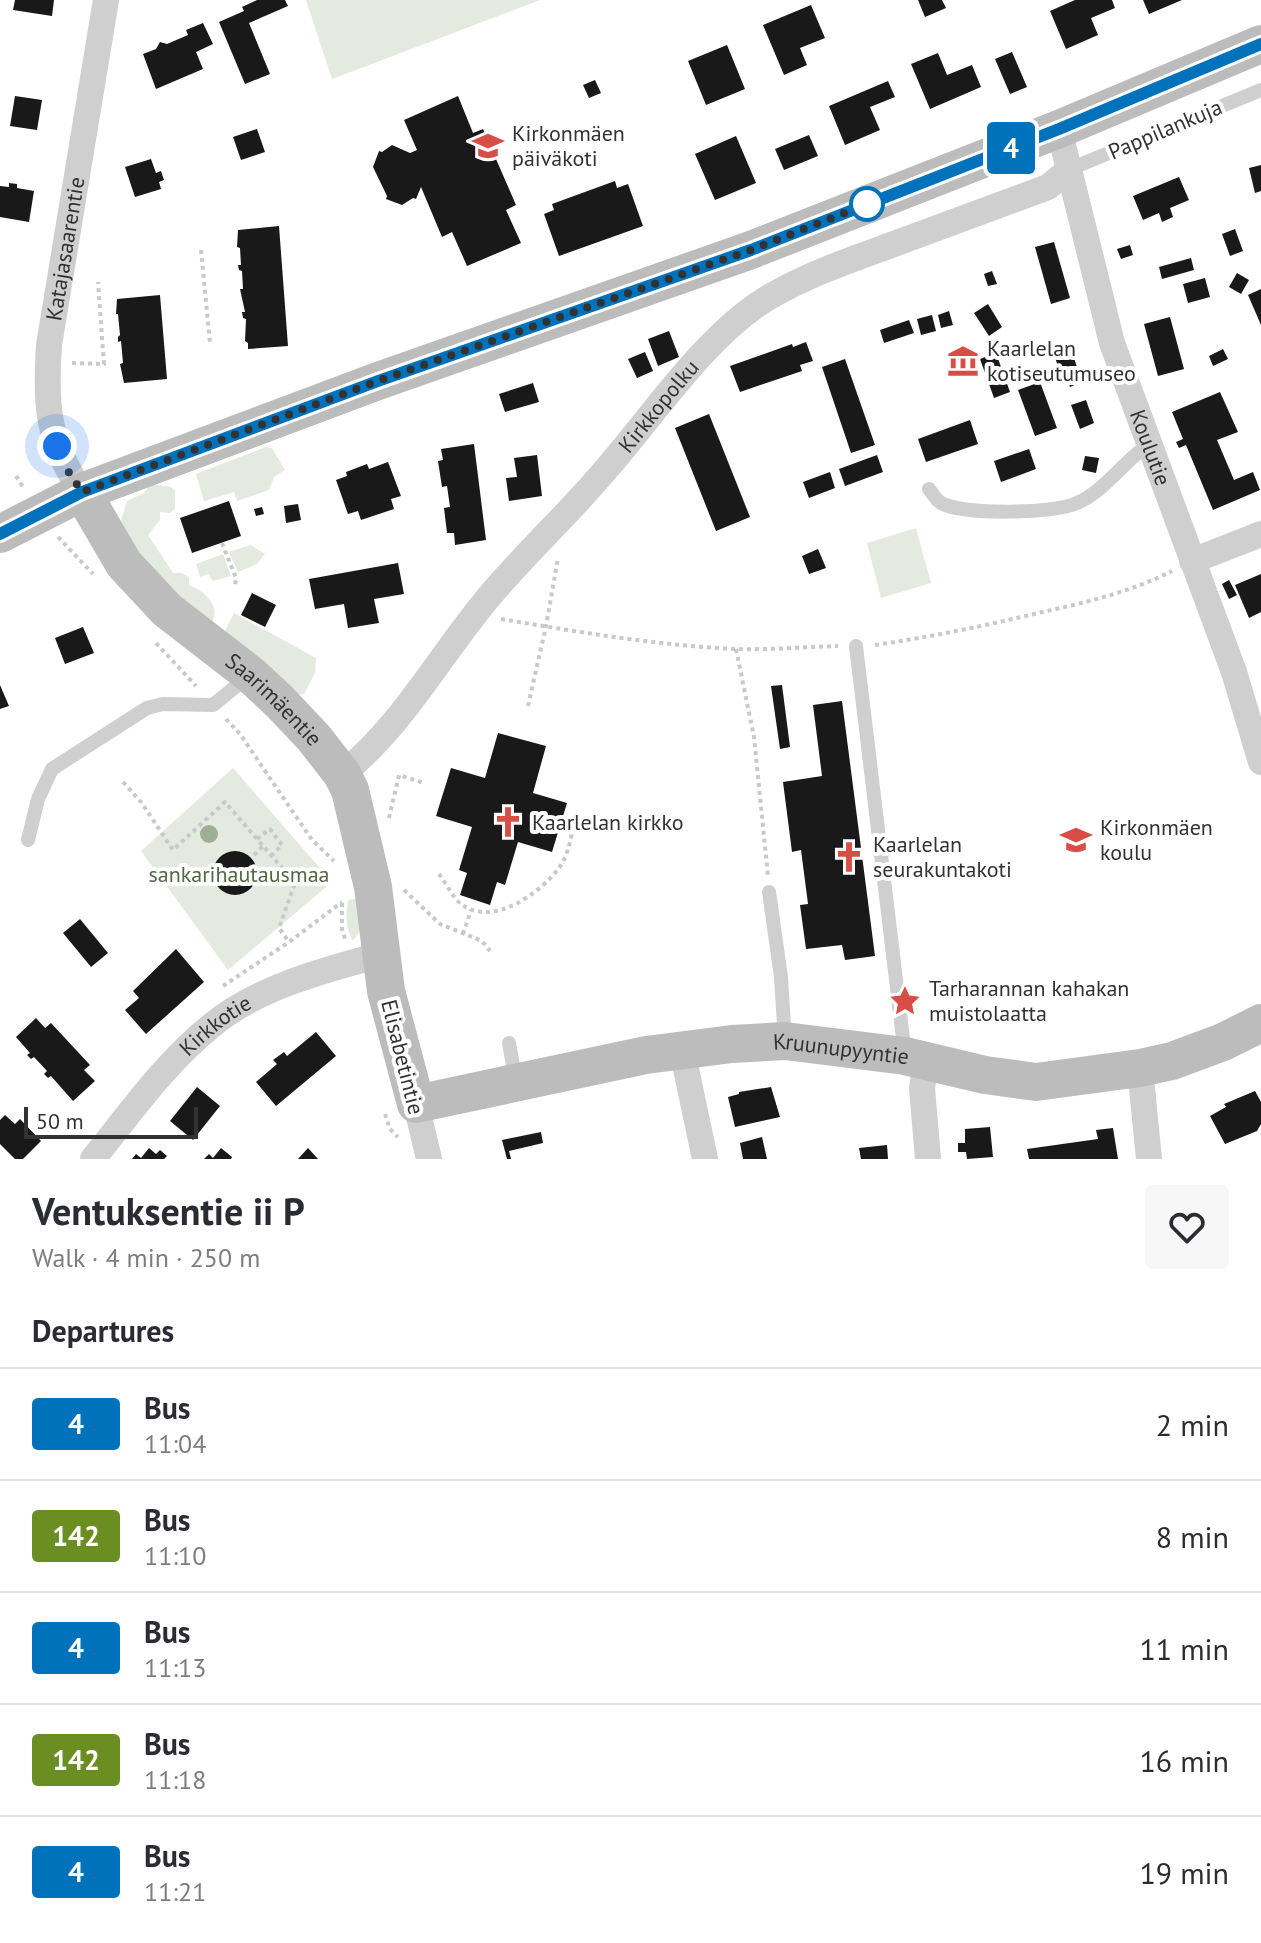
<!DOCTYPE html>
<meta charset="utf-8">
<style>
:root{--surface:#fff;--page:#f7f7f7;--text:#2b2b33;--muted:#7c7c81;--line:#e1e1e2}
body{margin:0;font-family:"PT Sans",sans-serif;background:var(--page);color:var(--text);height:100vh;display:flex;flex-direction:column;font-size:30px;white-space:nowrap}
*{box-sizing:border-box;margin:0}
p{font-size:26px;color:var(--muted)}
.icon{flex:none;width:44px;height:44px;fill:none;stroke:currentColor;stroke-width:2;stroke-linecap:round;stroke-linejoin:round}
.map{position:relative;height:1159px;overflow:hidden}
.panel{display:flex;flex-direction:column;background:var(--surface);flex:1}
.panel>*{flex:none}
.badge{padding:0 16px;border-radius:6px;font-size:28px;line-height:52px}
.scale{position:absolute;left:24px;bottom:20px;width:174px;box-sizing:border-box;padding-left:8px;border:4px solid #323232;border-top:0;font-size:22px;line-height:28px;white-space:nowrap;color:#323232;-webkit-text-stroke:6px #fff;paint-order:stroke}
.you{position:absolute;width:40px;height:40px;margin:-20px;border:6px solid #fff;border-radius:50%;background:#1a73e8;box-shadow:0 0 0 12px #1a73e833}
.map>.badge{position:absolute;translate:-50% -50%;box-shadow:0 0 0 4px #fff}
h2{padding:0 32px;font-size:30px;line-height:72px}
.round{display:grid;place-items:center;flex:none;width:84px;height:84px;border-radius:8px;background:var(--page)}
.headline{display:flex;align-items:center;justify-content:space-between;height:136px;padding:0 32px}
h1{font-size:38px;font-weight:700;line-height:60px}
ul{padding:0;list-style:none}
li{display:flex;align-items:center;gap:24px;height:112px;padding:0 32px;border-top:2px solid var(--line)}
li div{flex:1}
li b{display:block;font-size:30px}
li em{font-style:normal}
li .badge{min-width:88px;font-weight:700;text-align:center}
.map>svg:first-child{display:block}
.green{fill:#e4eadf}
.building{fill:#191919}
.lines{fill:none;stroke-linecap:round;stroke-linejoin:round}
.path{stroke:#c9c9c9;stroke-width:4;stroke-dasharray:4 4;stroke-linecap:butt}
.lane{stroke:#cfcfcf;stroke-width:14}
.street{stroke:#cfcfcf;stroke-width:26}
.secondary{stroke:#bcbcbc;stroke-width:38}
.tree{fill:#9fae97}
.line-casing{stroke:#fff;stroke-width:18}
.line{stroke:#0072bc;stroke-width:12}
.walk{stroke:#323232;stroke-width:8;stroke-dasharray:0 14.4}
.stop-dot{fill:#fff;stroke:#0072bc;stroke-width:4}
.labels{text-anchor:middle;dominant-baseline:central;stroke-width:8;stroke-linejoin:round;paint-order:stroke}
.street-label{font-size:22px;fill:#323232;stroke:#fff}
.poi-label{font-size:22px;fill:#323232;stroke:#fff;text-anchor:start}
.park-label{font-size:22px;fill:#506b42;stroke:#fff}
</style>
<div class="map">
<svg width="1261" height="1159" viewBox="0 0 1261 1159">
<rect width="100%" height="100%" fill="#fff"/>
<g class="green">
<polygon points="306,0 540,0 332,79"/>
<polygon points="266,447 272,448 285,470 274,477 269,490 237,501 234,492 204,501 196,474"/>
<path d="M150,484L171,487L175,491V509L170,513L160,512V520L148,535L173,573H182L189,577V585C206,591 224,610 209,626L135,550L121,520L127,501L144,493Z"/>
<polygon points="916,528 931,583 881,598 867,543"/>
<polygon points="250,545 265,554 257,564 238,572 229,552"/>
<polygon points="223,554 231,576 213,581 208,574 200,577 196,564"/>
<polygon points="234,613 316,658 315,673 304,694 295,695 223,635"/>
<polygon points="233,768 332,882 228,970 141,851"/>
<path d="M358,899L360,931L353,941C345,928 346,915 348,900Z"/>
</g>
<g class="building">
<polygon points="15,0 54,0 52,16 13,10"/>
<polygon points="257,0 285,0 288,6 249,23 270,74 245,84 219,22 244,11 242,7"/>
<polygon points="918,0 942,0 946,8 925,17"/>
<polygon points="1075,0 1112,0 1115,8 1091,18 1098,35 1066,49 1050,11"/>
<polygon points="1143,0 1182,0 1149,14"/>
<polygon points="811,5 825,38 800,48 807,65 784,75 763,25"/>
<polygon points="203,23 213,44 196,52 203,69 156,89 143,54 156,49 160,42 167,44 188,35 186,30"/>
<polygon points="727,45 745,89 706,105 688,61"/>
<polygon points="1012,52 1027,87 1010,94 995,59"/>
<polygon points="938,53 947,75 972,65 981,87 930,109 911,64"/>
<polygon points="595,80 601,93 589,98 583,85"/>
<polygon points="888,81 895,97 870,107 880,130 845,145 829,106"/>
<polygon points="15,96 42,100 37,130 10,126"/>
<polygon points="458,96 473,133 483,129 516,205 506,210 521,243 467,266 452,232 442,237 421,187 416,199 413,198 402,205 386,199 387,196 373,167 379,151 382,152 392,145 410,153 417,150 404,120"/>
<polygon points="257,129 265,152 241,160 233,137"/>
<polygon points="809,135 818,156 784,170 775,149"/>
<polygon points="736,136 756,183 715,200 695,154"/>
<polygon points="151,159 156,173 161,171 164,180 159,182 161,189 135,197 125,167"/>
<polygon points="1261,165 1261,191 1255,193 1249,168"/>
<polygon points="1179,177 1189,200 1170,208 1173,217 1162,222 1159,213 1143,220 1133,196"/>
<polygon points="615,181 617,188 628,184 643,226 559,256 544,214 554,210 552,204"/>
<polygon points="9,183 17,184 17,188 34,191 29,222 0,217 0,186 9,187"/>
<polygon points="279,226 288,346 248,349 248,343 245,341 246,319 243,318 242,312 245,312 240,289 243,289 242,271 239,270 238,265 241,265 240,248 237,247 238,230"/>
<polygon points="1235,229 1243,251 1230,256 1222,234"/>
<polygon points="1054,242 1070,298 1051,304 1035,247"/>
<polygon points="1130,245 1133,255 1121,259 1117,249"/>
<polygon points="1191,258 1194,270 1162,279 1159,267"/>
<polygon points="992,271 997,284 988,286 984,274"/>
<polygon points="1237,273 1249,280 1241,294 1229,287"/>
<polygon points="1205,278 1210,297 1188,303 1183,284"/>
<polygon points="1261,289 1261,325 1248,295"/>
<polygon points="160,295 167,379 124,383 120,364 123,363 121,341 118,342 118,337 120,335 118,314 116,314 117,299"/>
<polygon points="988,304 1002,327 989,336 974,313"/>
<polygon points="949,311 953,325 941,328 938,315"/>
<polygon points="932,315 936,331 921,335 917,319"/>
<polygon points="1170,317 1184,369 1158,376 1144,324"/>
<polygon points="909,320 914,333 884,343 880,330"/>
<polygon points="669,331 679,357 658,366 648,339"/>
<polygon points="806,342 813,361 800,365 802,371 740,392 730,366 792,344 793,347"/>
<polygon points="1069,343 1080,376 1075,378 1077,384 1070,387 1068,381 1063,382 1052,348"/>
<polygon points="1223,349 1228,359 1213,366 1209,356"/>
<polygon points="645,352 653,371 637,378 628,359"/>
<polygon points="996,353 1010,392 994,398 980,359"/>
<polygon points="845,359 875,445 851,453 822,367"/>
<polygon points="1040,382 1057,428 1035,436 1018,390"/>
<polygon points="533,383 539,402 505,412 499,394"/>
<polygon points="1220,392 1238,432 1217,440 1234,480 1253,472 1260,490 1213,510 1186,445 1179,448 1176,442 1183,439 1172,412"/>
<polygon points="1086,400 1094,423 1080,429 1071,405"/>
<polygon points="709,414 750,517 716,531 675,428"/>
<polygon points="970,420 978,444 926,462 918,439"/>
<polygon points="474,444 486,540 455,545 454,533 447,533 444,508 450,507 447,486 442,487 438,461 443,460 441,449"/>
<polygon points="1029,449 1036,469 1001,482 994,461"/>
<polygon points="537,455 542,496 509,501 506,478 517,477 514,458"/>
<polygon points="877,455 883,472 845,486 839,469"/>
<polygon points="1085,456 1099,458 1096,473 1082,470"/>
<polygon points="388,462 401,496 391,499 394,509 361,520 358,511 348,514 336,480 347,476 346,472 367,464 369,469"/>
<polygon points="830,472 835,488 809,498 803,482"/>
<polygon points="229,501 241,536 192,553 180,518"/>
<polygon points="298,504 301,520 286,523 284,506"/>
<polygon points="262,507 264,514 256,516 254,509"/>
<polygon points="818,549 826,568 809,574 802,556"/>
<polygon points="398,563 404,594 374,599 379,623 348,628 344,604 315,609 309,579"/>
<polygon points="1261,574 1261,612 1249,618 1235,585"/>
<polygon points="1229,580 1237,595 1229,599 1222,584"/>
<polygon points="252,593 276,605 265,627 241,615"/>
<polygon points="83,627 94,653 65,664 55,638"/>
<polygon points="0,685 9,706 0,709"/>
<polygon points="782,685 790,747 780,749 771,686"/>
<polygon points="842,701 875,956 845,960 842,945 806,949 800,905 808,904 801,850 792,852 783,782 822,776 813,705"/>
<polygon points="498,733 546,746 533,793 567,803 552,852 518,842 505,885 497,882 490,905 460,895 467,873 459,870 472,827 436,816 451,768 485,778"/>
<circle cx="235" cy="873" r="22"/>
<polygon points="80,919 108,953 91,967 63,933"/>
<polygon points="176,949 204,982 146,1034 125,1010 139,998 133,991"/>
<polygon points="36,1018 45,1028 51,1023 90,1065 84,1070 95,1081 73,1101 51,1076 48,1078 44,1074 47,1071 34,1057 31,1059 27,1055 30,1053 16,1037"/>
<polygon points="316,1032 336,1056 276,1106 256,1082 277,1064 273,1060 284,1052 287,1056"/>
<polygon points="197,1087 220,1106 193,1140 170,1121"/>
<polygon points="771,1087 780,1117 735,1127 728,1097 739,1094 739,1092"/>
<polygon points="1255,1091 1261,1102 1261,1124 1257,1131 1225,1144 1210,1116 1226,1107 1224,1104"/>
<polygon points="5,1115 15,1124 20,1119 41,1141 23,1159 15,1159 0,1144 0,1120"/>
<polygon points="990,1127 993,1157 967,1159 966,1152 958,1152 958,1143 965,1143 965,1129"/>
<polygon points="1113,1128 1118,1159 1029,1159 1027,1149 1098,1139 1096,1130"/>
<polygon points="541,1132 543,1143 509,1151 511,1159 507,1159 502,1140"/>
<polygon points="762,1137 767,1159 743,1159 740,1143"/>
<polygon points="887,1145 888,1159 861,1159 859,1148"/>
<polygon points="149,1148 156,1154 160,1150 167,1156 164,1159 132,1159 136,1154 141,1158"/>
<polygon points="221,1148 232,1157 231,1159 204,1159 209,1154 213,1158"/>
<polygon points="308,1148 318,1159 298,1159"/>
</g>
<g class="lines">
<g class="path">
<polyline points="201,250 210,343"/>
<polyline points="72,363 104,364 98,282"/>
<polyline points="16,476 23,487"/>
<polyline points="58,537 93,574"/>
<polyline points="222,543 236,578 235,587"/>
<path d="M501,619C579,632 655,645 734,649C768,650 804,647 838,646"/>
<polyline points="156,643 196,686"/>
<path d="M875,645C930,637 984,626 1038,613C1084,603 1131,592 1172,571"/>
<polyline points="736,649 754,737 768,876"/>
<polyline points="528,706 546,626 558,558"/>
<polyline points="226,719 240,734 312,840 334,861"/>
<polyline points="123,782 141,802 173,850 225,802 295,883 279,928 289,942"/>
<polyline points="389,818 399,775 424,783"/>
<polyline points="257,839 270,829 282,845 271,856"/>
<polyline points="254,855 263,846"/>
<path d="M439,874C446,883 453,898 461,904C493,928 540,893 559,868C567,857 569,846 572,833"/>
<polyline points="404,890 440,924 482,941 490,951"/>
<polyline points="342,903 342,929 346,942"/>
<polyline points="463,934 471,910"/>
<polyline points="223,986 289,942 342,902"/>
<polyline points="385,1114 390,1129 398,1137"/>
</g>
<g class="lane">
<polyline points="1070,169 1261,90"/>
<path d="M929,489C933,494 936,500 941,503C963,515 1054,514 1077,503C1105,491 1124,461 1149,444"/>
<polyline points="856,646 905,1055"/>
<polyline points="28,840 38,799 52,769 147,708 163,704 213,705 250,675"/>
<polyline points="769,892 781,977 785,1041"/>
<polyline points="509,1043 516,1082"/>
</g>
<g class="street">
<path id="s1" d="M1059,129L1112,343L1234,672L1261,762"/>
<path id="s2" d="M82,492C47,441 45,404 49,345L106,0"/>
<polyline points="1192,561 1261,534"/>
<path id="s3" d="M342,774C404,725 442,651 493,592C530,549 572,510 608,467C654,414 706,336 766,299C806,275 850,260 894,244C945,225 996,206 1048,187L1070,169"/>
<polyline points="682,1050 705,1159"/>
<polyline points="926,1061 922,1088 928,1159"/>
<polyline points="1140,1068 1149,1159"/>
<polyline points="416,1104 429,1159"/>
<path id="s4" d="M93,1159C130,1113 165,1063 211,1026C256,988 324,970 380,955"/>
</g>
<g class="secondary">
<path id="s5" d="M82,492L124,564L167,610L251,675L280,702L314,738L342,774L350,790L373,887L386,991L416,1104L646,1055L732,1044L785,1041L905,1056L985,1075L1036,1082L1140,1068L1172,1061L1223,1042L1261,1023"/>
<polyline points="0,534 82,492 378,381 751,250 1059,129 1261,44"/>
</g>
</g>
<circle class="tree" cx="209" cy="834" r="9"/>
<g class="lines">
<defs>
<polyline id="line" points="0,534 82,492 378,381 751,250 1059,129 1261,44"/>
</defs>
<use href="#line" class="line-casing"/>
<use href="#line" class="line"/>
<polyline class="walk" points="57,446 68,471 82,492 378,381 751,250 867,204"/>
</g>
<defs>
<symbol id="school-bare" viewBox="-9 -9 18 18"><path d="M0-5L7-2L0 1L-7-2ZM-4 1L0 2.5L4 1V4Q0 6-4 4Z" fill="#d84d46" stroke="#fff" stroke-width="2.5" paint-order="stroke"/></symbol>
<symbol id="museum-bare" viewBox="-9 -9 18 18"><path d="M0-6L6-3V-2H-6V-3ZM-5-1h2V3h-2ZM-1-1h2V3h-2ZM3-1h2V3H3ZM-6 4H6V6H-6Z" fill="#d84d46" stroke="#fff" stroke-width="2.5" paint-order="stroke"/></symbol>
<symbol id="church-bare" viewBox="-9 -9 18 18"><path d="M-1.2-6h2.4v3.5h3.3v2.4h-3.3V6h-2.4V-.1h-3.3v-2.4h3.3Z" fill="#d84d46" stroke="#fff" stroke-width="2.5" paint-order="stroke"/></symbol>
<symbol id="sight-bare" viewBox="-9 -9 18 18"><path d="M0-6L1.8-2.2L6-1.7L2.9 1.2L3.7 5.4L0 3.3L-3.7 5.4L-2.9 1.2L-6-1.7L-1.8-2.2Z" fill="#d84d46" stroke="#fff" stroke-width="2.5" paint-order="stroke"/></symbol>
</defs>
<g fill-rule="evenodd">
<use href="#school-bare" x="466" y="124" width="44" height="44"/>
<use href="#museum-bare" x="941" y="339" width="44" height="44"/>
<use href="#church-bare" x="486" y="800" width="44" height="44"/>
<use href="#school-bare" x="1054" y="818" width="44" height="44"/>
<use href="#church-bare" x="827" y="835" width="44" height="44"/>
<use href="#sight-bare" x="883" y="979" width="44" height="44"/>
</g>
<circle class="stop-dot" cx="867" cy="204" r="16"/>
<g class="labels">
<g class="street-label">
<text transform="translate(1165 129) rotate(-23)">Pappilankuja</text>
<text stroke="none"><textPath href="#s2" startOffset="252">Katajasaarentie</textPath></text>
<text stroke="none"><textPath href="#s3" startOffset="486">Kirkkopolku</textPath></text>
<text stroke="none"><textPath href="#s1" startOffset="332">Koulutie</textPath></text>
<text stroke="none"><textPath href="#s5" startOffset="286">Saarimäentie</textPath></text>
<text stroke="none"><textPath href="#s4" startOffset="182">Kirkkotie</textPath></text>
<text stroke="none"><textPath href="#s5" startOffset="1158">Kruunupyyntie</textPath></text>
<text transform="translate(403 1057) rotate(76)">Elisabetintie</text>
</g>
<g class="poi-label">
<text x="512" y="133">Kirkonmäen<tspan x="512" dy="25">päiväkoti</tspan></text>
<text x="987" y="348">Kaarlelan<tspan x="987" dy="25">kotiseutumuseo</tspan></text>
<text x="532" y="822">Kaarlelan kirkko</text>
<text x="1100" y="827">Kirkonmäen<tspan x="1100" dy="25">koulu</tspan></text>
<text x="873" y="844">Kaarlelan<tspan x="873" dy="25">seurakuntakoti</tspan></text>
<text x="929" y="988">Tarharannan kahakan<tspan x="929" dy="25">muistolaatta</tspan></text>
</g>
<g class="park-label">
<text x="239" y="874">sankarihautausmaa</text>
</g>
</g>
</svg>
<div class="scale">50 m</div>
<div class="you" style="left:57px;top:446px"></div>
<b class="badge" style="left:1011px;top:148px;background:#0072bc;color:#fff">4</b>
</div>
<section class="panel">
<div class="headline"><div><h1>Ventuksentie ii P</h1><p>Walk · 4 min · 250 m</p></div><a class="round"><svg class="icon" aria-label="heart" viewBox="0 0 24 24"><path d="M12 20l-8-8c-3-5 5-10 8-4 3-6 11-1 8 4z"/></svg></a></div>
<h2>Departures</h2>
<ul>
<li><span class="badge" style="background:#0072bc;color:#fff">4</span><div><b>Bus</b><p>11:04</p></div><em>2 min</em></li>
<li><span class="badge" style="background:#6b8e23;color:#fff">142</span><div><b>Bus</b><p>11:10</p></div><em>8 min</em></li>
<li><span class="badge" style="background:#0072bc;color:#fff">4</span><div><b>Bus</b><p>11:13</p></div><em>11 min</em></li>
<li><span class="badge" style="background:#6b8e23;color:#fff">142</span><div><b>Bus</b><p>11:18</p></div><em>16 min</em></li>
<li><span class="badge" style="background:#0072bc;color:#fff">4</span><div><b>Bus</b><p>11:21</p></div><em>19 min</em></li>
</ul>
</section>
